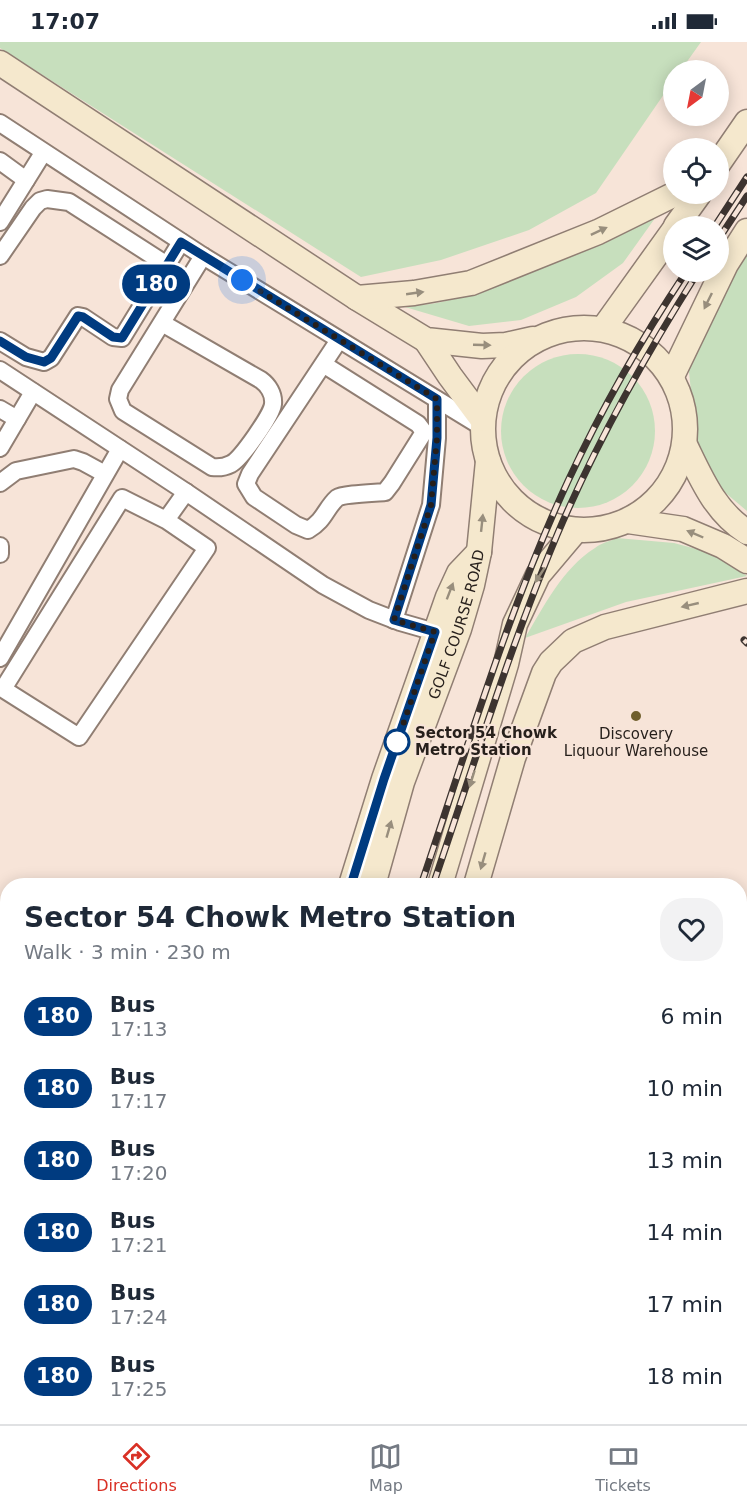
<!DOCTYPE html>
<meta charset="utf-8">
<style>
:root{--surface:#fff;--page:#f2f2f3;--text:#1f2937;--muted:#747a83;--line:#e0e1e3;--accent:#d93025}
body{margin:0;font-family:"DejaVu Sans",sans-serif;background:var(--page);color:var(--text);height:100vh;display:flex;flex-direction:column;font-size:22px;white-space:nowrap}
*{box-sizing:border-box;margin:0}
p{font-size:20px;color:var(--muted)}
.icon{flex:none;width:33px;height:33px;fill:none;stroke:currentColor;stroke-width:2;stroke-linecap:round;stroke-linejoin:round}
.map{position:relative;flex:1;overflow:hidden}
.drawer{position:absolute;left:0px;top:836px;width:747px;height:548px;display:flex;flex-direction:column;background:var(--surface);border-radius:24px 24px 0 0;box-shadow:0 3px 15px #0003}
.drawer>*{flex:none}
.badge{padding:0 12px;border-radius:20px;font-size:21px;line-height:39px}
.needle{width:39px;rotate:212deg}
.fabs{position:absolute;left:663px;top:18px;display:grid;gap:12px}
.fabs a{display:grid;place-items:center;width:66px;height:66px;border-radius:50%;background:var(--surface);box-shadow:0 3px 15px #0003;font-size:30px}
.you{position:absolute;width:30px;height:30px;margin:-15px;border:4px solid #fff;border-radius:50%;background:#1a73e8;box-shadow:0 0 0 9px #1a73e833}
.map>.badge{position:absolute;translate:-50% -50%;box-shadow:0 0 0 3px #fff}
.round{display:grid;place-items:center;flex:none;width:63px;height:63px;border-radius:24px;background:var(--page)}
.summary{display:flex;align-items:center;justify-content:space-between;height:102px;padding:0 24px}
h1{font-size:28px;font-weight:800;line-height:45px}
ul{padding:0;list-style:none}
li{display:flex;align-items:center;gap:18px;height:72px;padding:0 24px}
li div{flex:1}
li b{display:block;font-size:22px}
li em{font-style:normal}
li .badge{min-width:66px;font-weight:700;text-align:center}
.status{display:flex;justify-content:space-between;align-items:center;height:42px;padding:0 30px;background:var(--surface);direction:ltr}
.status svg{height:16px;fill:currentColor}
.dock{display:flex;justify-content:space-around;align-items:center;height:84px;border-top:2px solid var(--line);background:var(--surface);font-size:16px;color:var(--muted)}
.dock a{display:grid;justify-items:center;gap:3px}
.dock .current{color:var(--accent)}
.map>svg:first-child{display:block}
.green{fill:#c7dfbd}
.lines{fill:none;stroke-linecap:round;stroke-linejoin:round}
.street-casing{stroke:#907e73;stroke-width:20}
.secondary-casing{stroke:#907e73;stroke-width:27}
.street{stroke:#fff;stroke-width:16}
.secondary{stroke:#f5e8cd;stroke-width:24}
.rail-casing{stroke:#3d3430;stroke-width:7}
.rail{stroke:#f7e4d8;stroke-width:4.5;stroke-dasharray:14;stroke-linecap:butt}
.oneway{fill:#988e7d}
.line-casing{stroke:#fff;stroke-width:14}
.line{stroke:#003b80;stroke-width:9}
.walk{stroke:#261f1b;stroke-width:6;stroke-dasharray:0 10.8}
.poi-dot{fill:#6f5e2c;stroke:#f7e4d8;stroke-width:2}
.stop-dot{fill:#fff;stroke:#003b80;stroke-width:3}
.labels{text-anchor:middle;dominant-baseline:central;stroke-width:4.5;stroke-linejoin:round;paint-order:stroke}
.street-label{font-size:15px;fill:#261f1b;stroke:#f7e4d8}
.stop-label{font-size:15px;font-weight:bold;fill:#261f1b;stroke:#f7e4d8;text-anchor:start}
.poi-label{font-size:15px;fill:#261f1b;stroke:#f7e4d8}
</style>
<div class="status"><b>17:07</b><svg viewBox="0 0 49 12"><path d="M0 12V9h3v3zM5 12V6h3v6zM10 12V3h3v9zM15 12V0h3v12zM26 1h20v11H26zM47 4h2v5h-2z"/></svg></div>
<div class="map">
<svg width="747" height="1382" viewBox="0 0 747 1382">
<rect width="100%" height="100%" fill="#f7e4d8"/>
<g class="green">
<polygon points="0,0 701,0 681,28 674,28 673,39 596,151 529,188 441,218 361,235 0,6"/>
<path d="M658,172L623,221L576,255L521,278L469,284L405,265C420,263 436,262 450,258C523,239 590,203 658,172Z"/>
<polygon points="747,204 747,469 709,437 697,405 688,321"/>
<circle cx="578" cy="389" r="77"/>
<path d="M617,496L674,501L715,512L747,534L626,560L525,596C544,564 562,527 595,506C601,501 610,499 617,496Z"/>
<polygon points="0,1297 7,1300 8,1376 105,1376 95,1382 0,1382"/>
</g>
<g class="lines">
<defs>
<g id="street">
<polyline points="0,81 203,214 482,385"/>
<polyline points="0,119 26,138"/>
<polyline points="0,180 43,111"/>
<polyline points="0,214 33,166 40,159 47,157 69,160 167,223"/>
<path d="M162,281L261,338C268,343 274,352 273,362C272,373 241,417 231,422C225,425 219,426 212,425L123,369L118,357L120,348L203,214"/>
<polyline points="0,299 26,315 44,320 51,316 78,274 83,275 113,295 122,296 181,200"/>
<path d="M323,322L418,382L424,390L392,441L385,450C375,451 343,452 337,456C325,467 325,478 308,488L296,483L254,455L246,442L250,432L339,298"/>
<polyline points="0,328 186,450 323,543 369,568 400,580 435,590"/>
<polyline points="0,367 17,377"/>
<polyline points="0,406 33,350"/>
<polyline points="0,441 16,429 74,417 83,420 105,432"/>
<polyline points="166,478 122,456 3,647 79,695 207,506 166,478 186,450"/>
<polyline points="0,504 0,512"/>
<polyline points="394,578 431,463 437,396 437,358"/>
<polyline points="0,616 120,407"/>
<polyline points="0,1247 8,1253"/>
<polyline points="0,1284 8,1286"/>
<polyline points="656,1376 658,1382"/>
<polyline points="326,1382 328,1376"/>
</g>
<g id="secondary">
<polyline points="0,21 357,256 426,298 482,304 506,303 533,297"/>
<polyline points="718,122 747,80"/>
<polyline points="676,184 699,152"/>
<polyline points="357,256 414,251 471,241 598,190 675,152"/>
<circle cx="584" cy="387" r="101"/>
<polyline points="603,287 674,188"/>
<polyline points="426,298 450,334 482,377"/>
<polyline points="672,334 726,222 747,189"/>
<path d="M685,403C701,436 715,470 747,490"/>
<polyline points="628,479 683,487 723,504 747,519"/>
<polyline points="351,843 384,737 448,555 459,531 479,510"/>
<path id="s1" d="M373,843L402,740L459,587L472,543L479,510L488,419"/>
<polyline points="440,843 506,622 515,582 538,533 576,488"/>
<polyline points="476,843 513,716 544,631 551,620 573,599 605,585 747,549"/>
<polyline points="198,1382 200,1376"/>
<polyline points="217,1382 219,1376"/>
<polyline points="273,1382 275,1376"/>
<polyline points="302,1382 304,1376"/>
</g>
</defs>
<use href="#street" class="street-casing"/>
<use href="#secondary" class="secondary-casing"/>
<use href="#street" class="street"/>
<use href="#secondary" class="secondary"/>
<defs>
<g id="rail">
<polyline points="715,184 747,135"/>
<polyline points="718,198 747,154"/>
<polyline points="744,598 747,601"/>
<path d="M421,843C467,708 508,568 568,439C602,366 642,296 686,230"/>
<path d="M433,843C473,726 509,607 557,493C596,401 645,314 698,230"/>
<polyline points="245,1382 247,1376"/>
<polyline points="256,1382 258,1376"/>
</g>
</defs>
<use href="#rail" class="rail-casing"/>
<use href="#rail" class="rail"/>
</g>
<defs><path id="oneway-solid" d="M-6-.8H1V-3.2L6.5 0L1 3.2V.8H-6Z" transform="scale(1.5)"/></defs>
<g class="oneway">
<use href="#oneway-solid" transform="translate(599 189) rotate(-25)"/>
<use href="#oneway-solid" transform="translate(415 251) rotate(-8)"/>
<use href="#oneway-solid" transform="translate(708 259) rotate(116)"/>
<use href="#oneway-solid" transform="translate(482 303) rotate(2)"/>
<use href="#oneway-solid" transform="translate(482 481) rotate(-84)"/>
<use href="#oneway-solid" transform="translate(695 492) rotate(-157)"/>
<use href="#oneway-solid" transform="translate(540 533) rotate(123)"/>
<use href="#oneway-solid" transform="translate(450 549) rotate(-69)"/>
<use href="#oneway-solid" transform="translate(690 563) rotate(167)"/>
<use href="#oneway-solid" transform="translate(472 737) rotate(107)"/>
<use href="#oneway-solid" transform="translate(389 787) rotate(-74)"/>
<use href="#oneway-solid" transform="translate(483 819) rotate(106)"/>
</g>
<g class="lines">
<defs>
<polyline id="line" points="0,299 26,315 44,320 51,316 78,274 83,275 113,295 122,296 181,200 437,357 437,396 431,463 394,578 435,590 384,737 351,843"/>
</defs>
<use href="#line" class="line-casing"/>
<use href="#line" class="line"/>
<polyline class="walk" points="242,238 437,357 437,396 431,463 394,578 435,590 397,700"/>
</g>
<circle class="poi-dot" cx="636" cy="674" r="6"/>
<circle class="stop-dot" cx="397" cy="700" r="12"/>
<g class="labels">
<g class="street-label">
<text stroke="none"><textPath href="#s1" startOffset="274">GOLF COURSE ROAD</textPath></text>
</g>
<g class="stop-label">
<text x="415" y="691">Sector 54 Chowk<tspan x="415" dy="17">Metro Station</tspan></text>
</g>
<g class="poi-label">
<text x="636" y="692">Discovery<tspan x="636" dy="17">Liquour Warehouse</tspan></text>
</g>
</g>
</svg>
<div class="fabs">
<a><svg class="needle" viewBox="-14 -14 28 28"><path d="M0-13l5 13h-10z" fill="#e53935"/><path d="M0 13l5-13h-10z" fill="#747a83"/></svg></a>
<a><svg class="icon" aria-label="locate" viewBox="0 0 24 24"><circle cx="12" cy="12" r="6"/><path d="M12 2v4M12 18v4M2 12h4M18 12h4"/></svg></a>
<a><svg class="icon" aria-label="layers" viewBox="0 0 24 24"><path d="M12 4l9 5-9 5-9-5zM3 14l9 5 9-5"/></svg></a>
</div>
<div class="you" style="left:242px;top:238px"></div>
<b class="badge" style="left:156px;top:242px;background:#003b80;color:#fff">180</b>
<section class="drawer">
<div class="summary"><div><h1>Sector 54 Chowk Metro Station</h1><p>Walk · 3 min · 230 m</p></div><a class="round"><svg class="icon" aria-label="heart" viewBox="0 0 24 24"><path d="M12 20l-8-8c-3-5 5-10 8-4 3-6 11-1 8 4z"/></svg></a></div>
<ul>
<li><span class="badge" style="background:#003b80;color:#fff">180</span><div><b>Bus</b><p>17:13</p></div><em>6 min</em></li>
<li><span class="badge" style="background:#003b80;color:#fff">180</span><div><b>Bus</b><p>17:17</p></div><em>10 min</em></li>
<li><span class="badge" style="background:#003b80;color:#fff">180</span><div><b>Bus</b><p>17:20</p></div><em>13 min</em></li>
<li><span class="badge" style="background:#003b80;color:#fff">180</span><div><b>Bus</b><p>17:21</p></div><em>14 min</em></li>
<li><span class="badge" style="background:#003b80;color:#fff">180</span><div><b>Bus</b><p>17:24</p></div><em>17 min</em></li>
<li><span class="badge" style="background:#003b80;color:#fff">180</span><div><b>Bus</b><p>17:25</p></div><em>18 min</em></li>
</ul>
</section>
</div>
<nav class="dock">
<a class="current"><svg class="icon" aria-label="directions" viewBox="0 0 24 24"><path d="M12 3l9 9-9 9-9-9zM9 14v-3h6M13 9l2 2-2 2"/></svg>Directions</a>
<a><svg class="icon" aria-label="map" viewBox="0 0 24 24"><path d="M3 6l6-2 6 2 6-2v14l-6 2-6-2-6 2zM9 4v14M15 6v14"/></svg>Map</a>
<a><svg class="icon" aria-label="tickets" viewBox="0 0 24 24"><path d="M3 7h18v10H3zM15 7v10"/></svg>Tickets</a>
</nav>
